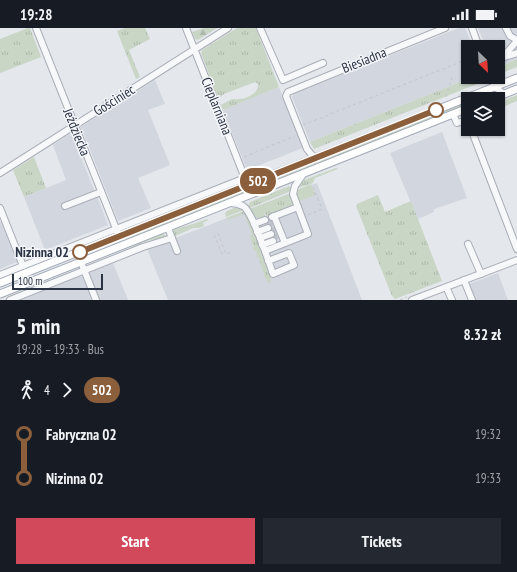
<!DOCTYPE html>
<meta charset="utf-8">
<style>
:root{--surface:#171b24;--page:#242831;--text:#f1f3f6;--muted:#9ea1a6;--accent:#d1495b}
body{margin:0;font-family:"PT Sans Narrow",sans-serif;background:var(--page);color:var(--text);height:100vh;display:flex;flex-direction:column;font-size:15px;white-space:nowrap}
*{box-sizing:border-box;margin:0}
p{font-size:13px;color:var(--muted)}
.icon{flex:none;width:22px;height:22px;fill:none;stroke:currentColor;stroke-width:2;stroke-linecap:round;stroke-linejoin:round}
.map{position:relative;height:272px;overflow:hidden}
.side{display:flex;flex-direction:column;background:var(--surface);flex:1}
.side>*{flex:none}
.badge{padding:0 8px;border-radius:13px;font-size:14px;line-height:26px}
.needle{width:26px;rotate:155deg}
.buttons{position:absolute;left:461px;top:12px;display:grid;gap:8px}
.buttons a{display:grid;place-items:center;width:44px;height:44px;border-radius:0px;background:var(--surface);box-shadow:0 1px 3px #0004;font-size:20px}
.scale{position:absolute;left:12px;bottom:10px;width:91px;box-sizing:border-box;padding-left:4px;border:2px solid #2b3445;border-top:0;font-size:11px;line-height:14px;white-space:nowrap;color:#2b3445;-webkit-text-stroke:3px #f4f6f9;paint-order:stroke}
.map>.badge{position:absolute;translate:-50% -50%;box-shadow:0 0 0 2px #fff}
.legs{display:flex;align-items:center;gap:6px;height:44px;padding:0 16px;font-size:13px}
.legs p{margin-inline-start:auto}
.overview{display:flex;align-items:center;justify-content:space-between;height:68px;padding:0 16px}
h1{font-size:22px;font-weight:700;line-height:30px}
.primary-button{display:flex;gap:8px;margin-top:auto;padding:8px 16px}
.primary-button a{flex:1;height:46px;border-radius:0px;background:var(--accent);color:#fff;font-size:16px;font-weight:700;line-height:46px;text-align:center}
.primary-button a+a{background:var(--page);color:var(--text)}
ul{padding:0 16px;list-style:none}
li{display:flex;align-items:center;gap:14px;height:44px;font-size:15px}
li i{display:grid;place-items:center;width:6px;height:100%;margin:0 5px;background:currentColor}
li i::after{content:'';width:10px;height:10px;margin:-5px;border:3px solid;border-radius:50%;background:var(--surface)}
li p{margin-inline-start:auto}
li:first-child i{background:linear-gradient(#0000 50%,currentColor 0)}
li:last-child i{background:linear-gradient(currentColor 50%,#0000 0)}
.status{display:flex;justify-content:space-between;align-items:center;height:28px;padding:0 20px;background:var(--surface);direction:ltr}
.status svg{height:11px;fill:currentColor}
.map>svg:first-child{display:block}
.built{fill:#d2d6de}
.grass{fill:url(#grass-tufts)}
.forest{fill:url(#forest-firs)}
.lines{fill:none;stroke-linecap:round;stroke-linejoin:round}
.minor-tunnel{stroke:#bfc3cb;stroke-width:6;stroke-dasharray:6 3;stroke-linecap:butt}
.minor-casing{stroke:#a9aeb7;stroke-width:8}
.major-casing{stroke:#a3abb8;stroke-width:9}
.path{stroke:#c2c5cb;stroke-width:1;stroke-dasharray:3 3;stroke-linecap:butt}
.minor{stroke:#f7f8fa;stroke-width:6}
.major{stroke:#fff;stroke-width:7}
.line-1-casing{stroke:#fff;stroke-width:9}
.line-1{stroke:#8b5e3c;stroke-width:6}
.stop-1-dot{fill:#fff;stroke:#8b5e3c;stroke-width:2}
.labels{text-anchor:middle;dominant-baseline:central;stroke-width:3;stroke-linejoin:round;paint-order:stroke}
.street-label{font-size:14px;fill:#2b3445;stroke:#f4f6f9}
.stop-label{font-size:14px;font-weight:bold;fill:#2b3445;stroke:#f4f6f9;text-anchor:end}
</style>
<div class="status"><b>19:28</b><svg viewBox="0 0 49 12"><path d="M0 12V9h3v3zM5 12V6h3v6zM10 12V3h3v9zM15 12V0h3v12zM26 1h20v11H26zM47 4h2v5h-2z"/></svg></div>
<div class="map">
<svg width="517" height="272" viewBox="0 0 517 272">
<defs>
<pattern id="grass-tufts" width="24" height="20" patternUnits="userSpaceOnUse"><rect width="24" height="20" fill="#c9d6c5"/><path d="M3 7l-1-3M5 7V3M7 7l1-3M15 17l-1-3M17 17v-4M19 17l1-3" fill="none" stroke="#adb8ab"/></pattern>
<pattern id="forest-firs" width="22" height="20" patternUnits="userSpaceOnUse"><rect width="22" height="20" fill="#c9d6c5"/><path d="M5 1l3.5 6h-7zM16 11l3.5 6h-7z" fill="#adb8ab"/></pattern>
</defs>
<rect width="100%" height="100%" fill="#e4e7ec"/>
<g class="built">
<polygon points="459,0 465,0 473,19 468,19 468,49 473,49 310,114 292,69 293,66"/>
<polygon points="478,0 517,0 517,31 498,40 498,19 486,19"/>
<polygon points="155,52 165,76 148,82 170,137 138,150 151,180 118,193 81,99"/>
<polygon points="279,59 303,120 247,142 223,82"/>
<polygon points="442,104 467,170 434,181 434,184 418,191 390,125"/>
<polygon points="70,106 72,107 95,164 63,177 61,179 64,181 97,168 108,197 45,222 24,169 66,152 53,117"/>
<polygon points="317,155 362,272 168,272 147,221"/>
<polygon points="3,193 19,233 0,241 0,194"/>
<polygon points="113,235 128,272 99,272 88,245"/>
<polygon points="498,245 508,272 476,272 469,256"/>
<polygon points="82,247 92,272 21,272 52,259"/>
</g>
<g class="grass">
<polygon points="28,0 30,0 41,29 0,45 0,11"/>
<polygon points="125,0 145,0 150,11 129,22 140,49 136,51 117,3"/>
<path d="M237,0H256L279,59L223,82L221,77C225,75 229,72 233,71C236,71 236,72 239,71C247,71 259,65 258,56L255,54L224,66L218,71L201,25L202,22Z"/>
<polygon points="517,31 517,39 502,45 498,45 498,40"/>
<polygon points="473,49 483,49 482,54 314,121 310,114"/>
<polygon points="517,67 517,73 498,81 498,75"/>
<polygon points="468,73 468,77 184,190 181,188"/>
<polygon points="34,129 46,160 24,169 13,142"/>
<polygon points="336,140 338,141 315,150 313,155 298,160 304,152"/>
<polygon points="311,156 315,167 300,173 301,177 300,177 296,166 297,162"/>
<polygon points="289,158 292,160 291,163 250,180 248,178 250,174"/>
<path d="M291,165L292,174L291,180H288L286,178L285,179L286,182L280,185L278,183L270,186V188L267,190L265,184L264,185L266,190C257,192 254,188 250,181Z"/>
<polygon points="378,167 385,184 411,173 442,253 395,271 392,268 356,178 357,176"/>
<polygon points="234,180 240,180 244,182 226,189 225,185 227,183"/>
<polygon points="245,183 251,194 273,249 270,251 271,254 268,255 266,250 265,250 261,237 260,236 259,230 257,229 256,223 254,222 250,208 252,206 244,186 227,192 226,190"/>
<polygon points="175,189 176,190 176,193 127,212 126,210 127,209"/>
<polygon points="207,191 208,192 203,195 204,198 199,200 193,200 175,208 173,203 175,201 193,196"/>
<polygon points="162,206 166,207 162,211 150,212 125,221 127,219"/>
</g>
<polygon class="forest" points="204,0 217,0 198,12 195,11 192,4"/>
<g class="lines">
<g class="minor-tunnel">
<polyline points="267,197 274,194"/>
<polyline points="270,203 277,201"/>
<polyline points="272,210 279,207"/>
</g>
<defs>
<g id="minor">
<polyline points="36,0 117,203"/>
<polyline points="186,0 246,153"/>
<polyline points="260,0 283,52 323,35"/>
<polyline points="472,0 479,19"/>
<polyline points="506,0 510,8 517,12"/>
<polyline points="502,30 517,13"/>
<polyline points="498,31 517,25"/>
<polyline points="491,49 495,59 504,66"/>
<polyline points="453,86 457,95 467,92 468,94"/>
<polyline points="471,101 517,221"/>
<polyline points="316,130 311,126 307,121 286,68 288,64 445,0"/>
<polyline points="0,145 228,0"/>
<path d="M230,175C234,175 239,176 243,178C251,183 261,213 265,223L308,206L293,166L295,158L304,145"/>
<polyline points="65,178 101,164"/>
<polyline points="0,180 23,238"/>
<polyline points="274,188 285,215"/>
<polyline points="272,189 298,179"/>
<polyline points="254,196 265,192"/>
<polyline points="168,200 177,223"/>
<polyline points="257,204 268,200"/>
<polyline points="260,210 271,206"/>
<polyline points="468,216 481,246"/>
<polyline points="262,217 273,213"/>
<polyline points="265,223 273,246 294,237 289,225 268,233"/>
<polyline points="81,234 96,272"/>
<polyline points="0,247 245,150"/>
<polyline points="464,252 472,272"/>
<polyline points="448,263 452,272"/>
<polyline points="10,272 143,219 172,210"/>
<polyline points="412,272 517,232"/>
</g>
<g id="major">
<polyline points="492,71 517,61"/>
<polyline points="0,255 517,50"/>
<polyline points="0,266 468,80"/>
</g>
</defs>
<use href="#minor" class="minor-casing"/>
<use href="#major" class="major-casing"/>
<g class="path">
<polyline points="446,69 452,49"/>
<polyline points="303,97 468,31"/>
<polyline points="244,129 295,108"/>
<polyline points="308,187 322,181 312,156"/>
<polyline points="218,205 226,226 231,224"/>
<polyline points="214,207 223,228"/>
<polyline points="400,272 407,269"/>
</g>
<use href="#minor" class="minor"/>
<use href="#major" class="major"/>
</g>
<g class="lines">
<defs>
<polyline id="line-1" points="80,224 436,82"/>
</defs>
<use href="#line-1" class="line-1-casing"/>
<use href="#line-1" class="line-1"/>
</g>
<g class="stop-1-dot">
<circle cx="436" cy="82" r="7"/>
<circle cx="80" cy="224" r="7"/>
</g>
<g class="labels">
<g class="street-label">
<text transform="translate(364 32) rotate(-22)">Biesiadna</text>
<text transform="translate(114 72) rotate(-32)">Gościniec</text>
<text transform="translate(217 78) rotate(68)">Cieplarniana</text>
<text transform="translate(77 104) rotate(68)">Jeździecka</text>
</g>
<g class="stop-label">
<text x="69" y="224">Nizinna 02</text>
</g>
</g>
</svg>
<div class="buttons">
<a><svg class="needle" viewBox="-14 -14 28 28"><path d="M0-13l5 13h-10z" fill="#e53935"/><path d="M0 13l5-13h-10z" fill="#9ea1a6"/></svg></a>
<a><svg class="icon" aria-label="layers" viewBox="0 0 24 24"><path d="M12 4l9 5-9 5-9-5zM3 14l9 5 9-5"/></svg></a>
</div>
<div class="scale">100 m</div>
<b class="badge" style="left:258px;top:153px;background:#8b5e3c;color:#fff">502</b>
</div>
<section class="side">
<div class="overview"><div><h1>5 min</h1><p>19:28 – 19:33 · Bus</p></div><b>8.32 zł</b></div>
<div class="legs"><svg class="icon" aria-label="walk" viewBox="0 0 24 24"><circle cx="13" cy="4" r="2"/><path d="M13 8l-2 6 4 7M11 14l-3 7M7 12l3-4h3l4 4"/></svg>4<svg class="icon" aria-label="forward" viewBox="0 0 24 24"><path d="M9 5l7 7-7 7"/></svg><b class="badge" style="background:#8b5e3c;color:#fff">502</b></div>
<ul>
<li><i style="color:#8b5e3c"></i><b>Fabryczna 02</b><p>19:32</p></li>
<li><i style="color:#8b5e3c"></i><b>Nizinna 02</b><p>19:33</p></li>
</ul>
<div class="primary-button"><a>Start</a><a>Tickets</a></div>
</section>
